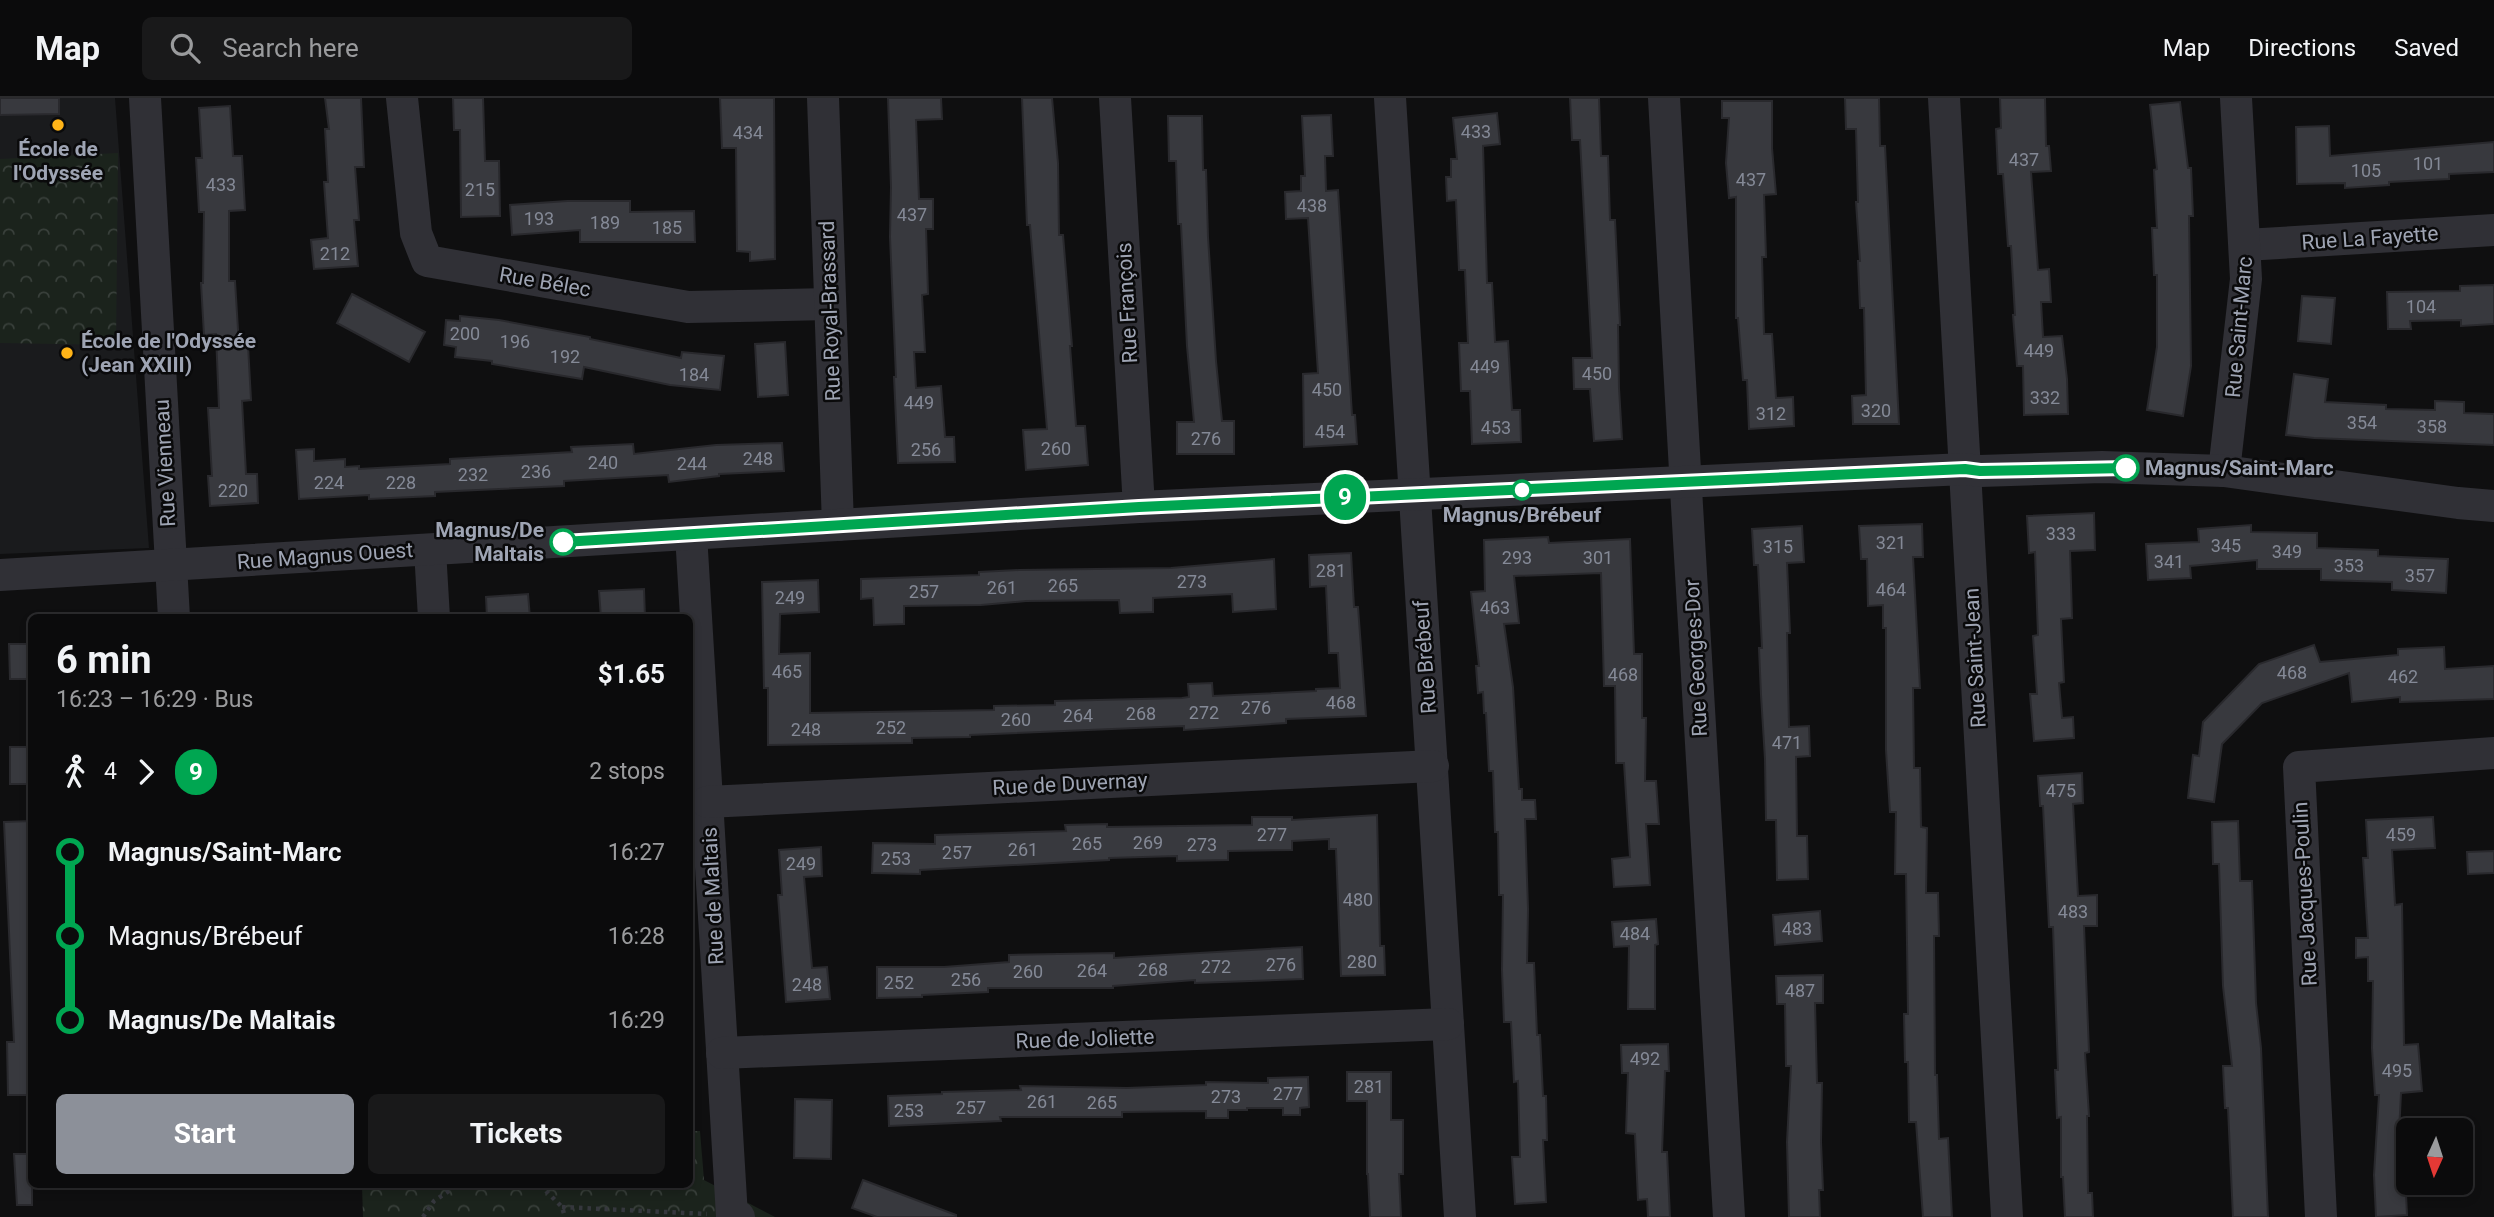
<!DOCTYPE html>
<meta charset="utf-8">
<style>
:root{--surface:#0b0b0c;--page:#19191a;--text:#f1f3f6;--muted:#9a9b9d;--line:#2b2b2d;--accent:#8c9099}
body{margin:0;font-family:Roboto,sans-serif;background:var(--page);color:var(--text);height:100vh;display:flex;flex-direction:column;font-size:26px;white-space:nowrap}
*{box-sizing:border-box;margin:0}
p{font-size:23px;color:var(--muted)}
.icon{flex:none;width:38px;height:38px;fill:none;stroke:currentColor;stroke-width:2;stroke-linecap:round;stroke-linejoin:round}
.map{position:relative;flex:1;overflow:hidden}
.details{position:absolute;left:28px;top:516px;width:665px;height:574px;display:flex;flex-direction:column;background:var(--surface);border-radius:10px;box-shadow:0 4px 10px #0003,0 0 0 2px var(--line)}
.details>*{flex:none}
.badge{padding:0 14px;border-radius:23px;font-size:24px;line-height:46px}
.needle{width:46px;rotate:183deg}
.controls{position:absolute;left:2396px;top:1020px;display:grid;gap:14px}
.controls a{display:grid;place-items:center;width:77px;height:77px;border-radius:10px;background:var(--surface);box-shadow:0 4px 10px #0003,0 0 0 2px var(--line);font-size:35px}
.map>.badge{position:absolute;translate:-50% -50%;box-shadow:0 0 0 4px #fff}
.legs{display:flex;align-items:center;gap:10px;height:77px;padding:0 28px;font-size:23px}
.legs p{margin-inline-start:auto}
.headline{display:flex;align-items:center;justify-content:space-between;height:119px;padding:0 28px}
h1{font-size:38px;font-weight:700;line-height:52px}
.action{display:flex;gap:14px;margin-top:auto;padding:14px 28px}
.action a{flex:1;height:80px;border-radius:10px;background:var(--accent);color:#fff;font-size:28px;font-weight:700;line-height:80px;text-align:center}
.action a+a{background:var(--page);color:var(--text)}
ul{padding:0 28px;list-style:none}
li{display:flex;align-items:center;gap:24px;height:84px;font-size:26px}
li i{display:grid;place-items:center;width:10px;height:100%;margin:0 9px;background:currentColor}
li i::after{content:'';width:18px;height:18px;margin:-9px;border:5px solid;border-radius:50%;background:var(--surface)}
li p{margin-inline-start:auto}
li:first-child i{background:linear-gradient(#0000 50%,currentColor 0)}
li:last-child i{background:linear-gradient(currentColor 50%,#0000 0)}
header{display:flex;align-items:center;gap:42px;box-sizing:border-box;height:98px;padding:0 35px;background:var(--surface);border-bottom:2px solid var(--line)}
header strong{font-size:33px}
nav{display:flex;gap:38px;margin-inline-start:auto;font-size:24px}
.search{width:490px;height:63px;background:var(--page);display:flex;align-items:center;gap:18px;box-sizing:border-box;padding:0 24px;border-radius:10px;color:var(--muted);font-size:26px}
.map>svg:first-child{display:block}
.built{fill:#1a1b1d}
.park{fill:url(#park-crowns)}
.building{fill:#38393e;stroke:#29292d;stroke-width:2}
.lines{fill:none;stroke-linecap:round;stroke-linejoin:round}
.path{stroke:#35373d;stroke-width:4.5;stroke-dasharray:3.5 5;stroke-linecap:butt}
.minor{stroke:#303036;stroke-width:32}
.line-1-casing{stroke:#fff;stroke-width:16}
.line-1{stroke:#00a651;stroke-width:10}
.poi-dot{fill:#ffb418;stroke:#0a0a0b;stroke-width:2.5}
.stop-1-dot{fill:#fff;stroke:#00a651;stroke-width:3.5}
.labels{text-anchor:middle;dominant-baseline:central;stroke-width:5;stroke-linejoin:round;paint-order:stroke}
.number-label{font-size:18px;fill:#848996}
.poi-label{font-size:21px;font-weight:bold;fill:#9ea4b3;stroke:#0a0a0b}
.street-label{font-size:21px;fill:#9ea4b3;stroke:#0a0a0b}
.stop-label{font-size:21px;font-weight:bold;fill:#9ea4b3;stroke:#0a0a0b;text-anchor:start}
</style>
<header>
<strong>Map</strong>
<div class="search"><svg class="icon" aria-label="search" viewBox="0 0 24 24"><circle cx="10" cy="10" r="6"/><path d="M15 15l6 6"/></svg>Search here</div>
<nav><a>Map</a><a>Directions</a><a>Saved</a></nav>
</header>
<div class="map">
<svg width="2494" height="1119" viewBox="0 0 2494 1119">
<defs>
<pattern id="park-crowns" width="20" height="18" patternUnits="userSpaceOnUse" patternTransform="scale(1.75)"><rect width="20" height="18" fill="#1b231c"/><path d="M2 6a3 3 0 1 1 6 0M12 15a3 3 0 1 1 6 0" fill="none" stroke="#39403b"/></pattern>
</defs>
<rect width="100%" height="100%" fill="#0f0f10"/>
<polygon class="built" points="0,0 115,0 149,450 0,456"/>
<g class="park">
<polygon points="118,55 116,247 0,245 0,61"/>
<polygon points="690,1033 700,1033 704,1082 775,1119 363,1119 362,1087 690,1087"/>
</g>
<g class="building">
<polygon points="0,0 59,0 59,16 0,17"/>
<polygon points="325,0 361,0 364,69 355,69 359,122 354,122 358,168 314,171 311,142 328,140 324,84 328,84 325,31 329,31"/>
<polygon points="453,0 483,0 485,63 499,63 500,118 461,119 460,32 454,32"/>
<polygon points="720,0 774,0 775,161 750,163 750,154 737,153 736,50 722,50"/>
<polygon points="888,0 941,0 942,21 916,22 919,101 933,101 933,131 926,131 928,196 922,197 925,254 914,254 916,290 941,288 945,339 954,339 955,364 898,365 894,279 896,279 890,139 891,89"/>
<polygon points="1022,0 1052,0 1058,65 1059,137 1063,137 1072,248 1070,248 1076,328 1085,328 1088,367 1026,372 1023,332 1047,331 1030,127 1027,127"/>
<polygon points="1570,0 1599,0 1601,58 1608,58 1610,122 1615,122 1620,227 1618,227 1619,290 1622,341 1594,343 1590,291 1574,291 1573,260 1592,260 1580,42 1572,42"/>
<polygon points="1845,0 1879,0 1880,48 1885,48 1899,326 1853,326 1852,298 1866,297 1864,210 1860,210 1858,163 1860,163 1856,104 1858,104 1856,31 1846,31"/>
<polygon points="2000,0 2045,0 2046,48 2049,48 2051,73 2031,74 2038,172 2049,171 2051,204 2041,204 2043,239 2062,238 2067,281 2068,316 2024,317 2023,268 2017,268 2013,217 2015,217 2011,148 2008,148 2003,76 1998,76 1996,31 2001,30"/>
<polygon points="1722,3 1772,3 1772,50 1776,96 1764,97 1766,159 1762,159 1764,236 1772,236 1776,300 1793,299 1794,328 1749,331 1747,282 1743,282 1738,220 1736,220 1736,99 1729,100 1726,65 1729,20 1722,20"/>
<polygon points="2180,4 2188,70 2191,70 2193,118 2189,118 2191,268 2183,318 2147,312 2157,249 2157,177 2154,177 2152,130 2157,130 2154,72 2157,71 2150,7"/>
<polygon points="230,8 233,58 242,58 245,112 229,113 229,183 235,183 239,248 248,247 251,302 242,303 246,376 257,376 258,405 210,408 208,378 212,378 208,310 219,310 216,236 204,237 201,185 203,185 204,114 199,114 196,60 202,60 199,10"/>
<polygon points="1497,15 1500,46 1483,48 1487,185 1492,185 1495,244 1508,243 1512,312 1520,312 1521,344 1472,346 1470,293 1461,293 1459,245 1468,245 1465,172 1459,172 1456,102 1447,103 1446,79 1451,79 1451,61 1457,61 1453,20"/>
<polygon points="1331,17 1333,58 1325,58 1326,93 1338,92 1352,317 1355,317 1357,346 1304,349 1303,276 1318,275 1308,120 1286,121 1285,94 1301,93 1301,78 1305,78 1302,18"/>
<polygon points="1168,18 1202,18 1203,72 1206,72 1208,139 1216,263 1222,323 1234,323 1234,356 1177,356 1177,324 1194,324 1187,248 1181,126 1178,126 1176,63 1169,63"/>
<polygon points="2329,28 2330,58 2494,44 2494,74 2449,76 2449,81 2389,84 2389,87 2345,90 2345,85 2297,86 2296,29"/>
<polygon points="567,103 630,103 630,114 694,113 695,144 580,144 580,132 512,137 510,107"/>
<polygon points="2494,187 2494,226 2461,228 2461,222 2410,223 2411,231 2388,231 2387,194 2460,193 2460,188"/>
<polygon points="352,196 425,234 409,264 337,225"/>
<polygon points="2302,198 2335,200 2331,246 2298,243"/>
<polygon points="460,218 499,222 590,239 590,241 681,260 682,254 724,258 720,292 670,287 584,269 582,281 492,266 492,263 455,259 456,249 444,247 446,222 460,223"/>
<polygon points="785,244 788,297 758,299 755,246"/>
<polygon points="2294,276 2328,281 2325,304 2386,307 2386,311 2435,312 2435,303 2464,304 2464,315 2494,316 2494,347 2314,340 2286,337"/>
<polygon points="782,345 784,373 719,376 719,378 669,384 668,377 564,383 564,388 435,394 435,398 369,401 369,397 299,401 296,352 314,351 314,363 345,361 345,369 359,368 359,371 450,366 450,361 572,354 571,349 633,346 634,356 716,347"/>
<polygon points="2094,415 2095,452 2070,453 2072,520 2061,521 2064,584 2059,585 2062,620 2073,619 2074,640 2034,643 2030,596 2037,596 2033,538 2038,537 2035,454 2029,455 2027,418"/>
<polygon points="1922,426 1923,459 1913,459 1920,590 1913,590 1914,670 1920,670 1921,729 1927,730 1926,795 1938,795 1939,838 1934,838 1935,977 1937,977 1939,1041 1948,1040 1952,1119 1923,1119 1916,1024 1909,1024 1908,964 1905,964 1904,916 1908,916 1906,776 1895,776 1896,714 1890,714 1886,652 1886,530 1883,530 1883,507 1868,508 1867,461 1861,461 1859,428"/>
<polygon points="2251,427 2251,434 2317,435 2317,450 2378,452 2378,458 2448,461 2446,495 2392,492 2392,484 2321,482 2321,471 2257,471 2257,462 2190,468 2191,480 2148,482 2146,446 2199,444 2198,431"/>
<polygon points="1802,428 1804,464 1787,465 1790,535 1787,535 1789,629 1809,628 1810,658 1796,659 1797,738 1807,738 1808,781 1777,782 1776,722 1766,722 1765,661 1761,597 1759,550 1762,550 1758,467 1754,467 1752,431"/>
<polygon points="1548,439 1549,445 1630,441 1634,556 1642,556 1642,620 1646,620 1645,683 1656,683 1659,726 1646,726 1650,787 1614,789 1612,761 1630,759 1624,665 1616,665 1615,588 1604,588 1601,475 1514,478 1519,525 1504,526 1513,589 1519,691 1522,691 1522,702 1535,702 1536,721 1525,721 1528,811 1527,865 1534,865 1537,937 1540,937 1543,998 1546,998 1547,1042 1543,1042 1546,1104 1515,1106 1512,1059 1520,1059 1518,983 1514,984 1511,924 1504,924 1502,872 1503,797 1499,797 1498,734 1495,734 1493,673 1489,673 1486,615 1484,615 1483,594 1478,595 1476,568 1479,568 1471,494 1485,493 1484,442"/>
<polygon points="1351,455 1354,509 1358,509 1366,618 1286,621 1286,625 1184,632 1184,628 970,637 970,639 912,640 912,645 768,647 768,590 764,590 762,484 818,482 819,514 780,516 779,556 810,555 810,615 994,612 994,608 1055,607 1055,603 1182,600 1189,599 1188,586 1212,585 1213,598 1316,593 1316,591 1340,590 1338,555 1329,555 1326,488 1310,489 1309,457"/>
<polygon points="1274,461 1276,511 1233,514 1232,496 1153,500 1153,514 1120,515 1119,502 1026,503 981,507 904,508 904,526 874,527 873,500 861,501 861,481 979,477 979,474 1019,472 1171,470"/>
<polygon points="644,491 645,520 601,520 599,493"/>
<polygon points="528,496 530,520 487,520 486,499"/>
<polygon points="9,546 32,546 32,581 10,581"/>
<polygon points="2314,547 2320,564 2398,557 2398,551 2444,549 2445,571 2494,568 2494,601 2400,604 2400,599 2352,604 2349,575 2262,605 2222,646 2214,704 2188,700 2193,657 2199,658 2203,624 2259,566"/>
<rect x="10" y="649" width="22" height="37"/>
<polygon points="2082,675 2083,705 2073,706 2078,798 2097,797 2097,828 2084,828 2089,954 2085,955 2089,1018 2087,1018 2088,1095 2092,1095 2093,1119 2065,1119 2063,1079 2061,1079 2061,1019 2057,1020 2055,972 2058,972 2053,829 2049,829 2043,708 2040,708 2038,678"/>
<polygon points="1377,717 1380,848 1384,848 1385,877 1341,878 1336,751 1329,751 1329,741 1292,743 1292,752 1228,753 1228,762 1177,763 1177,758 1109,760 1109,762 920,772 920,776 872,775 873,745 935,746 935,737 1066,733 1065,727 1107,726 1107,729 1252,727 1252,719 1292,719 1292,722"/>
<polygon points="2433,719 2435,750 2392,752 2395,807 2402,806 2404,947 2418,946 2422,993 2401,995 2397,1076 2405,1075 2407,1117 2376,1119 2374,1077 2379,997 2375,997 2372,950 2373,883 2368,883 2368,859 2356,860 2356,840 2368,840 2363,760 2368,760 2366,722"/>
<polygon points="32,723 32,997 8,997 7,944 14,944 4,724"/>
<polygon points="2238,723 2240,783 2252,783 2256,905 2261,950 2268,1119 2233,1119 2228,1010 2225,1010 2223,968 2232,968 2223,888 2219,766 2213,766 2212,724"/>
<polygon points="821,749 822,778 804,779 812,870 827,869 830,901 786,904 778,797 782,797 779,752"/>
<polygon points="2494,753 2494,775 2468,776 2467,754"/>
<polygon points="1820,813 1822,843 1775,847 1773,817"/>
<polygon points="1656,821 1658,846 1655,847 1655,911 1628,911 1629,848 1614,849 1612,824"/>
<polygon points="1302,849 1303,881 1195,885 1195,882 1113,888 1113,890 988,890 988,894 922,897 922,899 877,900 877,869 944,869 1009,864 1009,857 1114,855 1114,860"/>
<polygon points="1823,877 1823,905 1815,905 1817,985 1822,985 1821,1044 1823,1092 1819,1092 1820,1119 1789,1119 1787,1044 1791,968 1786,968 1785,906 1777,906 1776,878"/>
<polygon points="1668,946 1669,973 1665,973 1662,1054 1667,1054 1670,1119 1648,1119 1647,1101 1638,1102 1635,1036 1626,1035 1628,975 1622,975 1621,947"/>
<polygon points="1347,974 1391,974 1391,1022 1403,1022 1403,1076 1399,1076 1401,1119 1370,1119 1368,1076 1367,1076 1367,1003 1347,1003"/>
<polygon points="1308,979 1309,1009 1300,1010 1300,1017 1283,1017 1283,1010 1247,1010 1247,1012 1228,1012 1228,1020 1206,1020 1206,1013 1122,1014 1122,1019 1000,1019 1001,1023 889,1028 888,998 942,996 942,994 1021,992 1020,988 1127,990 1206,987 1206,984 1268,985 1268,980"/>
<polygon points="795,1001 832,1002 831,1061 794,1060"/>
<polygon points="14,1056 32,1056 32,1107 17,1107"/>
<polygon points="863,1082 956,1117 956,1119 877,1119 852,1110"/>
</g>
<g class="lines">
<g class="path">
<polyline points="540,1087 562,1109 565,1119"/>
<polyline points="562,1109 707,1116"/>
<polyline points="423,1119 434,1103 458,1087"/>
</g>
<g class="minor">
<polyline points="145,0 174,520"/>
<polyline points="402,0 416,135 427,163 688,209 829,206"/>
<polyline points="823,0 838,427"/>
<polyline points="1115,0 1139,409"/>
<polyline points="1390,0 1460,1119"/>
<path d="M1664,0C1686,373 1704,746 1729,1119"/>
<polyline points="1944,0 2007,1119"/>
<polyline points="2245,147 2494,132"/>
<polyline points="2224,373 2246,181 2236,0"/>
<polyline points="691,436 732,1118 739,1119"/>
<polyline points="430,452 434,520"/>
<polyline points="0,477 1139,409 1965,371 1980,373 2102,369 2224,373 2458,405 2494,408"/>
<polyline points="707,704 1433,668"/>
<polyline points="722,955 1448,926"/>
<polyline points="2321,1119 2299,669 2494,655"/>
</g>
</g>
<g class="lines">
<defs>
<polyline id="line-1" points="563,444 1139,409 1965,371 1980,373 2126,370"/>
</defs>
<use href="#line-1" class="line-1-casing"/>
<use href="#line-1" class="line-1"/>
</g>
<g class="poi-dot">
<circle cx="58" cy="27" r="7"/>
<circle cx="67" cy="255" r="7"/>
</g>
<g class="stop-1-dot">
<circle cx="2126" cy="370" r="12"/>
<circle cx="1522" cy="392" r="9"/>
<circle cx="563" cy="444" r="12"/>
</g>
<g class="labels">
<g class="number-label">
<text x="1476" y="33">433</text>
<text x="748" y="34">434</text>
<text x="2024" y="61">437</text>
<text x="2428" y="65">101</text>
<text x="2366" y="72">105</text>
<text x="1751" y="81">437</text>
<text x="221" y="86">433</text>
<text x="480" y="91">215</text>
<text x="1312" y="107">438</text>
<text x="912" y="116">437</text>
<text x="539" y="120">193</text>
<text x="605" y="124">189</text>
<text x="667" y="129">185</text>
<text x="335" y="155">212</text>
<text x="2421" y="208">104</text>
<text x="465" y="235">200</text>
<text x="515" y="243">196</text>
<text x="2039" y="252">449</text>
<text x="565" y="258">192</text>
<text x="1485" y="268">449</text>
<text x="1597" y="275">450</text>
<text x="694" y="276">184</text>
<text x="1327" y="291">450</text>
<text x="2045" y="299">332</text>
<text x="919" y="304">449</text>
<text x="1876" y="312">320</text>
<text x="1771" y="315">312</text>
<text x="2362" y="324">354</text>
<text x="2432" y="328">358</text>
<text x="1496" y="329">453</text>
<text x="1330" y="333">454</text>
<text x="1206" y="340">276</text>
<text x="1056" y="350">260</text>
<text x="926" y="351">256</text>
<text x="758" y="360">248</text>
<text x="603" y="364">240</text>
<text x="692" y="365">244</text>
<text x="536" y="373">236</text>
<text x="473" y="376">232</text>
<text x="329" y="384">224</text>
<text x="401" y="384">228</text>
<text x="233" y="392">220</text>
<text x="2061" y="435">333</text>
<text x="1891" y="444">321</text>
<text x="2226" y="447">345</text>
<text x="1778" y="448">315</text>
<text x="2287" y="453">349</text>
<text x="1517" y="459">293</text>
<text x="1598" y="459">301</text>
<text x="2169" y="463">341</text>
<text x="2349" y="467">353</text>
<text x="1331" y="472">281</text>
<text x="2420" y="477">357</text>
<text x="1192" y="483">273</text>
<text x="1063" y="487">265</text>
<text x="1002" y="489">261</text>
<text x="1891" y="491">464</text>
<text x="924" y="493">257</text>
<text x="790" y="499">249</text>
<text x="1495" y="509">463</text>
<text x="787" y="573">465</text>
<text x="2292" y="574">468</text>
<text x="1623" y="576">468</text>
<text x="2403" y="578">462</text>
<text x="1341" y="604">468</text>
<text x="1256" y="609">276</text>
<text x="1204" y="614">272</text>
<text x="1141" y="615">268</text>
<text x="1078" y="617">264</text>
<text x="1016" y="621">260</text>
<text x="891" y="629">252</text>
<text x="806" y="631">248</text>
<text x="1787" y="644">471</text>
<text x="2061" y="692">475</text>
<text x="1272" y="736">277</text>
<text x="2401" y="736">459</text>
<text x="1148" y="744">269</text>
<text x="1087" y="745">265</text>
<text x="1202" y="746">273</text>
<text x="1023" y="751">261</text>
<text x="957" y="754">257</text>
<text x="896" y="760">253</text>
<text x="801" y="765">249</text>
<text x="1358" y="801">480</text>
<text x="2073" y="813">483</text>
<text x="1797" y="830">483</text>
<text x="1635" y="835">484</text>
<text x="1362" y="863">280</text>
<text x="1281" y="866">276</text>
<text x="1216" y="868">272</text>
<text x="1153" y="871">268</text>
<text x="1092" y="872">264</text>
<text x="1028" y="873">260</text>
<text x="966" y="881">256</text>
<text x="899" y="884">252</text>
<text x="807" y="886">248</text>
<text x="1800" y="892">487</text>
<text x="1645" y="960">492</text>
<text x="2397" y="972">495</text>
<text x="1369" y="988">281</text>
<text x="1288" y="995">277</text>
<text x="1226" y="998">273</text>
<text x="1042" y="1003">261</text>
<text x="1102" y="1004">265</text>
<text x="971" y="1009">257</text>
<text x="909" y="1012">253</text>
</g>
<g class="poi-label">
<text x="58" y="51">École de<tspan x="58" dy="24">l'Odyssée</tspan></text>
<text x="81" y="243" text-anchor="start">École de l'Odyssée<tspan x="81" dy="24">(Jean XXIII)</tspan></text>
</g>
<g class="street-label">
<text transform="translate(2370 140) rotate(-4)">Rue La Fayette</text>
<text transform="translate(545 184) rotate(10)">Rue Bélec</text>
<text transform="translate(1127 205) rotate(-93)">Rue François</text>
<text transform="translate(830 213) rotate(-92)">Rue Royal-Brassard</text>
<text transform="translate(2239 229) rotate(-85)">Rue Saint-Marc</text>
<text transform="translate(165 365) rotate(-93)">Rue Vienneau</text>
<text transform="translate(325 458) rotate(-4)">Rue Magnus Ouest</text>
<text transform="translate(1425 559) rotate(-94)">Rue Brébeuf</text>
<text transform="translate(1696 560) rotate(-93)">Rue Georges-Dor</text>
<text transform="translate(1975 560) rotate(-93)">Rue Saint-Jean</text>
<text transform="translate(1070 686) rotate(-3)">Rue de Duvernay</text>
<text transform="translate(2305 796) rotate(-93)">Rue Jacques-Poulin</text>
<text transform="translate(713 798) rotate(-93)">Rue de Maltais</text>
<text transform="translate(1085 941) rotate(-2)">Rue de Joliette</text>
</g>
<g class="stop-label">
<text x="2145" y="370">Magnus/Saint-Marc</text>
<text x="1522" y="417" text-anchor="middle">Magnus/Brébeuf</text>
<text x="544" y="432" text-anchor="end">Magnus/De<tspan x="544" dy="24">Maltais</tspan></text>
</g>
</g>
</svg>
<div class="controls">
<a><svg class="needle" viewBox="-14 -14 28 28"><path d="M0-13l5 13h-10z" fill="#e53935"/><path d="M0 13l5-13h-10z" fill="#9a9b9d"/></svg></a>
</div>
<b class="badge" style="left:1345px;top:399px;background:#00a651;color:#fff">9</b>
<section class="details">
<div class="headline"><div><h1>6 min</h1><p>16:23 – 16:29 · Bus</p></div><b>$1.65</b></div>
<div class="legs"><svg class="icon" aria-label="walk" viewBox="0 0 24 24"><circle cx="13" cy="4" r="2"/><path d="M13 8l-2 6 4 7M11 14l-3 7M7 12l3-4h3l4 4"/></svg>4<svg class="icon" aria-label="forward" viewBox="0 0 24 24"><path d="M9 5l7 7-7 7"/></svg><b class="badge" style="background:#00a651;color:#fff">9</b><p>2 stops</p></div>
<ul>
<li><i style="color:#00a651"></i><b>Magnus/Saint-Marc</b><p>16:27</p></li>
<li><i style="color:#00a651"></i><span>Magnus/Brébeuf</span><p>16:28</p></li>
<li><i style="color:#00a651"></i><b>Magnus/De Maltais</b><p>16:29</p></li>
</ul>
<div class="action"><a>Start</a><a>Tickets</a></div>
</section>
</div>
